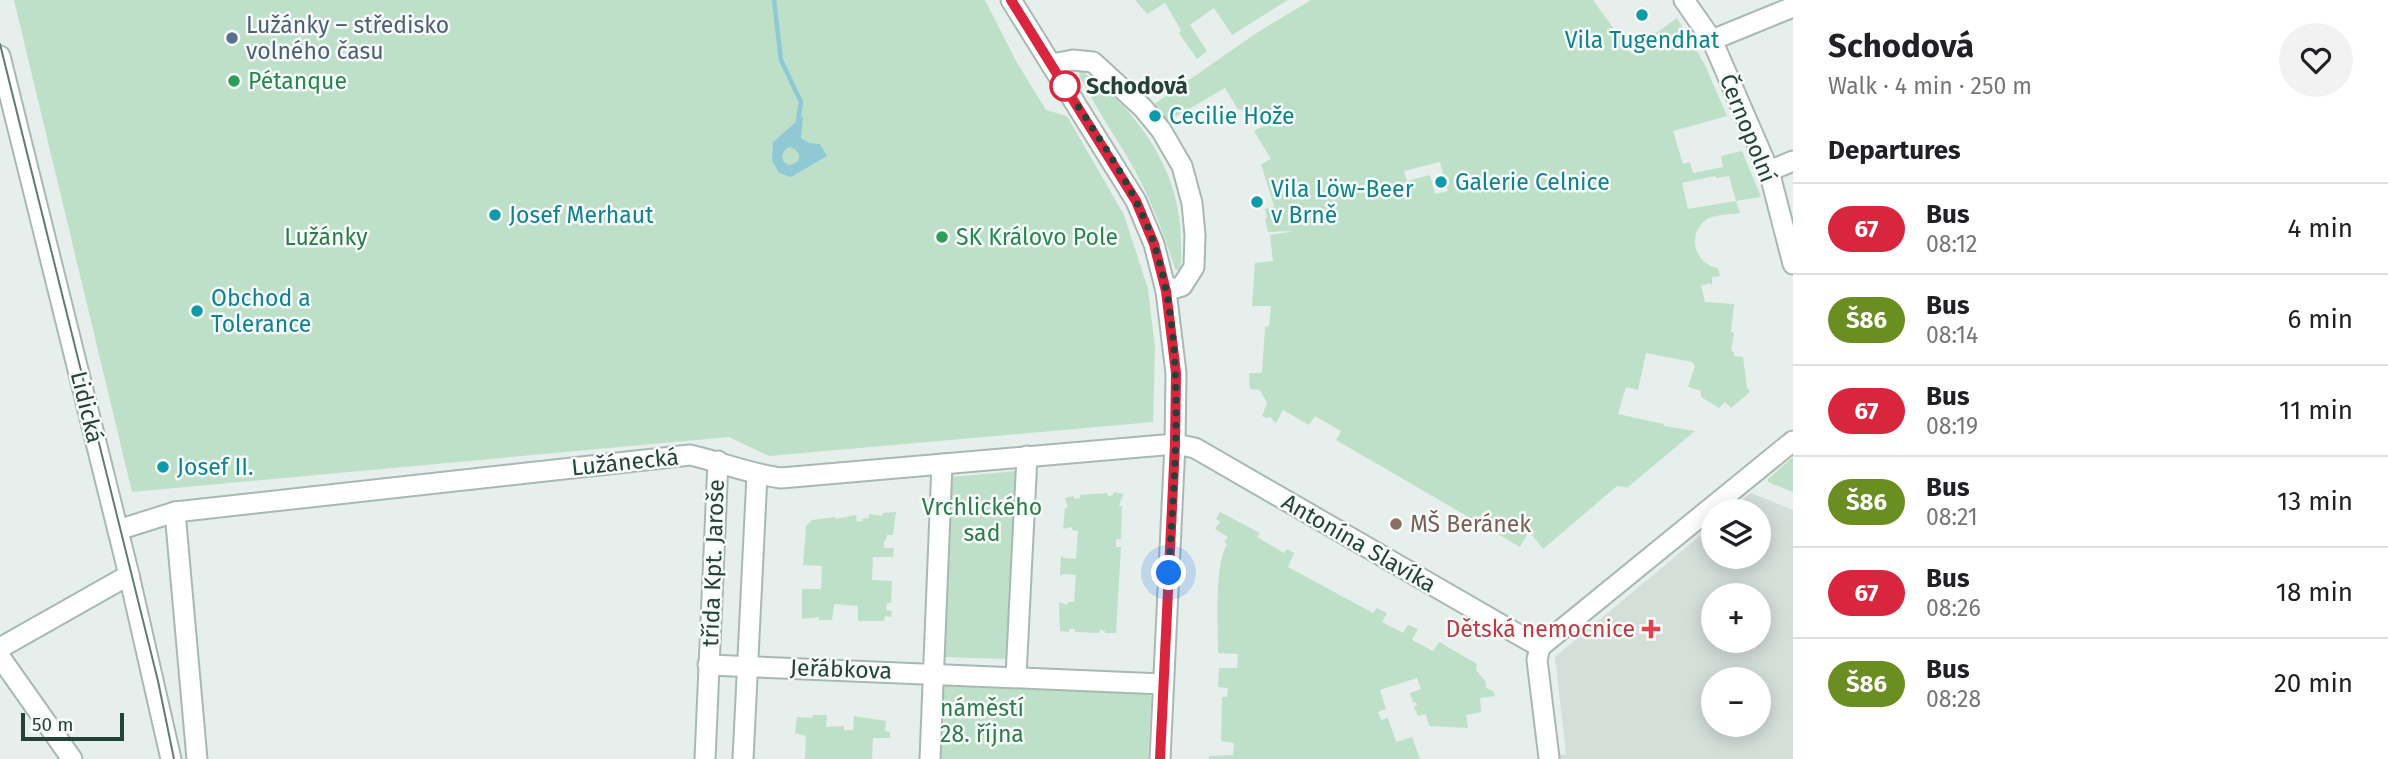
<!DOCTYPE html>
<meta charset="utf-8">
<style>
:root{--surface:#fff;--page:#f2f2f2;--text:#202124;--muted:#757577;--line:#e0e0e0}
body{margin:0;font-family:"Fira Sans",sans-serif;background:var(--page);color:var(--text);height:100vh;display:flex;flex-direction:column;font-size:26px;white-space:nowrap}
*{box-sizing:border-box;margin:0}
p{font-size:23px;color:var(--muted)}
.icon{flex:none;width:38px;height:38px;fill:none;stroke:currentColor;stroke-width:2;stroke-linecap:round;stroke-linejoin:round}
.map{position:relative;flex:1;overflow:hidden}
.sheet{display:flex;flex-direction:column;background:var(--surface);width:595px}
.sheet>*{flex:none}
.badge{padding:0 14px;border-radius:23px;font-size:24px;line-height:46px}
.buttons{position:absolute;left:1701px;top:499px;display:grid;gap:14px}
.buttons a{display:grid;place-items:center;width:70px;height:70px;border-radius:50%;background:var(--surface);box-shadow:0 4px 18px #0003;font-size:35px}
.scale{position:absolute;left:21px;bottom:18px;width:103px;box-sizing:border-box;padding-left:7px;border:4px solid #24423a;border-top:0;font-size:19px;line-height:24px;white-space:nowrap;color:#24423a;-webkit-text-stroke:5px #f7fbf9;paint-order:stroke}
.you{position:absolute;width:35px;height:35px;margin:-18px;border:5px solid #fff;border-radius:50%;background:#1a73e8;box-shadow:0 0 0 10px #1a73e833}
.map>.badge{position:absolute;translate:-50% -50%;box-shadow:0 0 0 4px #fff}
h2{padding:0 35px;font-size:26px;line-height:63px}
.round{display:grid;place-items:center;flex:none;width:74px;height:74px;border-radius:37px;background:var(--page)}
.summary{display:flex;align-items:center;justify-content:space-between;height:119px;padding:0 35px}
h1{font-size:33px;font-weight:700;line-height:52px}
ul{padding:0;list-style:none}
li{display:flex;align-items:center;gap:21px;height:91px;padding:0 35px;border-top:2px solid var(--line)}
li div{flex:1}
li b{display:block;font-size:26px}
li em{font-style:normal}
li .badge{min-width:77px;font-weight:700;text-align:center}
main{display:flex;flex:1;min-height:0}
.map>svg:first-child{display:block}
.built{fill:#d4dfda;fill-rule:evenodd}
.green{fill:#bfe0c8;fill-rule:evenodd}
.water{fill:#8ec9d4;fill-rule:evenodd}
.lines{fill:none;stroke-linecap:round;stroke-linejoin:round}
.stream{stroke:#8ec9d4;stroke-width:4.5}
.minor-casing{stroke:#a8b8b2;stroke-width:23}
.minor{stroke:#fff;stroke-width:19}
.tram{stroke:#5f7d75;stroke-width:2}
.line-casing{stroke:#fff;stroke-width:16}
.line{stroke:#d7263d;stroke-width:10}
.walk{stroke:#24423a;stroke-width:7;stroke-dasharray:0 12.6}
.culture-dot{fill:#0f9aa8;stroke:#f7fbf9;stroke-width:2.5}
.service-dot{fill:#5c6f8a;stroke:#f7fbf9;stroke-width:2.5}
.leisure-dot{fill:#2e9e5b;stroke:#f7fbf9;stroke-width:2.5}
.stop-dot{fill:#fff;stroke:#d7263d;stroke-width:3.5}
.education-dot{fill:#8d6e63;stroke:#f7fbf9;stroke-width:2.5}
.health-dot{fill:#e0444e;stroke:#f7fbf9;stroke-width:2.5}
.labels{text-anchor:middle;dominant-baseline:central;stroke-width:5;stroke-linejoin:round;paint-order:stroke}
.service-label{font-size:23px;fill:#4e5e75;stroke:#f7fbf9;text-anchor:start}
.culture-label{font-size:23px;fill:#0d838f;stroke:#f7fbf9;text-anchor:start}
.leisure-label{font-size:23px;fill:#27864d;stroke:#f7fbf9;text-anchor:start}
.stop-label{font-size:23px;font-weight:bold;fill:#24423a;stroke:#f7fbf9;text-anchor:start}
.street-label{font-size:23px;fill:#24423a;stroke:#f7fbf9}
.park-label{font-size:23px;fill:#2d7a4b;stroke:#f7fbf9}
.education-label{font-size:23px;fill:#785e54;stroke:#f7fbf9;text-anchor:start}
.health-label{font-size:23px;fill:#be3a42;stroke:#f7fbf9;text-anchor:end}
</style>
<main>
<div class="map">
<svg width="1793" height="759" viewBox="0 0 1793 759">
<rect width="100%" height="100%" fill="#e6efeb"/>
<path class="built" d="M1751,493L1793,510V759H1543L1566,754L1555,657L1713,525V556H1759V511H1730ZM1713,595H1759V640H1713ZM1713,679H1759V724H1713Z"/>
<g class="green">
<polygon points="14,0 985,0 1016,61 1046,110 1067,116 1124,215 1148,289 1155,348 1153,422 769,456 729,437 132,492"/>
<polygon points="1135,0 1288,0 1232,35 1214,8 1190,25 1207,51 1197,59 1179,33 1181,30 1165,3 1147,14"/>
<path d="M1311,0H1593L1632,54L1643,47L1641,44L1677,18L1704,63L1727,116L1673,131L1683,164L1690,162L1693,173L1723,167L1721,156L1742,151L1761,197L1736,201L1729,176L1716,178L1715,176L1682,183L1688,209L1736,201L1740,213C1729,215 1714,214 1706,220C1686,234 1695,265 1718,268L1720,276L1712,277V286L1710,283L1701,286L1705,302L1734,304L1731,332L1734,333L1731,351L1734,352V356L1743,357L1747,388L1750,392L1731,408L1725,402L1719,408L1701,397V391L1688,387L1695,366L1692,362L1646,353L1638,390L1626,387L1618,414L1663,424L1664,426L1695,431L1628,487L1631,488L1617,486L1543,549L1529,531L1520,547L1336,440L1341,431L1315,416L1309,425L1283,410L1276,423L1270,417L1266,418L1262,416L1267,403L1260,390L1250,389L1249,373H1262L1265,327L1269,326L1271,306H1252L1255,263L1273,261L1270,235L1294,231L1268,232L1265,219L1267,217L1265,209L1274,206L1261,164L1271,159L1254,131L1273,121L1268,112L1253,120L1249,113L1237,108L1225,88L1163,124L1150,107L1258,32ZM1440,162L1448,191L1435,194L1430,175L1407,181L1404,171Z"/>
<path d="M1080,71C1088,74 1095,81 1101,86C1149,125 1182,182 1181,244C1181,253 1182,263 1179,271L1175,269C1162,227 1146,187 1123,150C1108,125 1092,101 1079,75Z"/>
<polygon points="1793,457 1793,492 1768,482 1768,479"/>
<polygon points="1017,471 1006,659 943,657 951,477"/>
<polygon points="1114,492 1123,494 1119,506 1122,506 1121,539 1116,539 1116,547 1121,547 1116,633 1105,633 1105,631 1100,630 1099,633 1075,632 1075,629 1069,629 1069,632 1060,631 1059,602 1067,605 1068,602 1074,602 1076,575 1063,574 1060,577 1061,555 1064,558 1076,559 1078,531 1072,530 1072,527 1063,529 1065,508 1068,507 1065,498 1074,496 1074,499 1080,498 1080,495 1107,493 1108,496 1113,495"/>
<polygon points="896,512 893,535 887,535 886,540 884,541 884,548 894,548 893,557 873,557 872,580 892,581 891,603 887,603 886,610 892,611 891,617 885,616 884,621 858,621 858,606 834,604 832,620 819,620 819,617 802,619 802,589 821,589 822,566 803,565 806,526 812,520 835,517 836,519 856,515 857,522 862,521 862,519 869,518 869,514 882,516 883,513"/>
<path d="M1220,512L1260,533L1257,537L1284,553L1287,549L1294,553L1288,567L1373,613L1377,608L1387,613L1382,622L1403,633L1408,625L1418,629L1412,640L1433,651L1439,642L1477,664L1476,670L1486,682V688L1493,691L1495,696L1480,698L1481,712L1466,715L1468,728L1429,726L1426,714L1418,716L1414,707L1417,705L1415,702L1413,703L1410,693L1421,689L1417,678L1380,690L1386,709L1378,712L1381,720L1388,718L1396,742L1412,737L1420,759H1209V756L1233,755L1234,743L1221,741L1222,697H1227L1228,688L1218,687L1219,668H1237L1238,654L1218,653C1218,626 1214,567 1227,544L1224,542L1228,537L1215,529L1220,522L1216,519Z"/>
<polygon points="952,682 1149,693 1151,698 1148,759 938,759 941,692 945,685"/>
<polygon points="813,715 827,715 826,727 844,726 844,730 853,730 854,716 886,721 885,731 890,732 890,738 873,738 872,759 795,759 805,759 806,736 795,733 797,717 812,718"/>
</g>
<path class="water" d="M803,116L801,138L809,143L820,144L827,156L791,177L779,173L772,160L773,142ZM789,147L795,149L799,154V160L794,164L788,165L783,161C781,154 783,151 789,147Z"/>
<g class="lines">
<polyline class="stream" points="774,0 781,60 801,102 798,120"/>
<defs>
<g id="minor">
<polyline points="1011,0 1136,201 1154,244 1166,291 1176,373 1175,444 1160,759"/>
<polyline points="1684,0 1712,40 1769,171 1793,264"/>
<polyline points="1712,40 1793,7"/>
<polyline points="0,56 129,575 171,759"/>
<polyline points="1052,64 1073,60 1093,62 1143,108 1161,130 1182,166 1192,203 1195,235 1194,267 1182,286 1166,291"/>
<polyline points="1769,171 1793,161"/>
<polyline points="175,512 197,759"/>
<path d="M118,530L175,512L690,455C721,462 749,474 781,478L1175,444L1195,448L1540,647"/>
<polyline points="1540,647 1793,441"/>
<polyline points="1540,647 1537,660 1549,758"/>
<polyline points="0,648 129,575"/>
<polyline points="0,657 72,759"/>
<polyline points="708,665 1163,684"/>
<polyline points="1016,676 1027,456"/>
<polyline points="705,759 718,461"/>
<polyline points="743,759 757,475"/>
<polyline points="930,759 942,464"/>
</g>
</defs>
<use href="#minor" class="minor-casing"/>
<use href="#minor" class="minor"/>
<polyline class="tram" points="0,44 158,681 174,759"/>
</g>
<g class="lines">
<defs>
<polyline id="line" points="1011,0 1136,201 1154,244 1166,291 1176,373 1175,444 1160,759"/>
</defs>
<use href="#line" class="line-casing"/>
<use href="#line" class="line"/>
<path class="walk" d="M1065,86C1097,136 1135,187 1154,244C1188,346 1174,468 1169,573"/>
</g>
<g class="culture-dot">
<circle cx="1642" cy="15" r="7"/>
<circle cx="1155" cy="116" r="7"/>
<circle cx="1441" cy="182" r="7"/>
<circle cx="1257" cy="202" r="7"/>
<circle cx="495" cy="215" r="7"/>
<circle cx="197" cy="311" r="7"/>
<circle cx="163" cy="467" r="7"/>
</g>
<circle class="service-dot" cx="232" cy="38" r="7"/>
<g class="leisure-dot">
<circle cx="234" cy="81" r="7"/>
<circle cx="942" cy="237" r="7"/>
</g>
<circle class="stop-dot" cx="1065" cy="86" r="14"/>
<circle class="education-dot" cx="1396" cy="524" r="7"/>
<path class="health-dot" d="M1647.5 618.5h7v7h7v7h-7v7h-7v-7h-7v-7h7z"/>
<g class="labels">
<g class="service-label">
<text x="246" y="25">Lužánky – středisko<tspan x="246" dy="26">volného času</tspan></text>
</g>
<g class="culture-label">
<text x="1642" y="40" text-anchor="middle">Vila Tugendhat</text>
<text x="1169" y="116">Cecilie Hože</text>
<text x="1455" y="182">Galerie Celnice</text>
<text x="1271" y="189">Vila Löw-Beer<tspan x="1271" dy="26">v Brně</tspan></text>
<text x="509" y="215">Josef Merhaut</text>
<text x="211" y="298">Obchod a<tspan x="211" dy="26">Tolerance</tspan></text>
<text x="177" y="467">Josef II.</text>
</g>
<g class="leisure-label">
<text x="248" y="81">Pétanque</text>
<text x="956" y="237">SK Královo Pole</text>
</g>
<g class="stop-label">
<text x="1086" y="86">Schodová</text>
</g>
<g class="street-label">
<text transform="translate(1748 128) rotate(68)">Černopolní</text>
<text transform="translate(87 407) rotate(76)">Lidická</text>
<text transform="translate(625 462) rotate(-6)">Lužánecká</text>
<text transform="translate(1359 543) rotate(30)">Antonína Slavíka</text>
<text transform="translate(713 563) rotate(-88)">třída Kpt. Jaroše</text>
<text transform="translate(841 669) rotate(2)">Jeřábkova</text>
</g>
<g class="park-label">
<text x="326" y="237">Lužánky</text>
<text x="982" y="507">Vrchlického<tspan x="982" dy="26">sad</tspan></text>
<text x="982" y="708">náměstí<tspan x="982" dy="26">28. října</tspan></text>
</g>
<g class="education-label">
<text x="1410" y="524">MŠ Beránek</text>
</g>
<g class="health-label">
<text x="1635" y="629">Dětská nemocnice</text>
</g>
</g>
</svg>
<div class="buttons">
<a><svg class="icon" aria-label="layers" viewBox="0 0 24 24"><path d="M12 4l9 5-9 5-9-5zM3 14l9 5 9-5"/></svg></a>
<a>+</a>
<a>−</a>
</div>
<div class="scale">50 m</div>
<div class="you" style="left:1169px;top:573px"></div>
</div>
<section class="sheet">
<div class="summary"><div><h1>Schodová</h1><p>Walk · 4 min · 250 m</p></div><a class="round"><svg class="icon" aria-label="heart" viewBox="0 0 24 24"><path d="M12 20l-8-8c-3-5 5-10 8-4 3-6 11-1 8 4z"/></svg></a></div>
<h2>Departures</h2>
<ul>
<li><span class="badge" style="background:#d7263d;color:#fff">67</span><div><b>Bus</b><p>08:12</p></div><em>4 min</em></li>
<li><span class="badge" style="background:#6b8e23;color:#fff">Š86</span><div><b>Bus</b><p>08:14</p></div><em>6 min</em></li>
<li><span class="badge" style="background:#d7263d;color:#fff">67</span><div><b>Bus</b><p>08:19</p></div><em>11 min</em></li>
<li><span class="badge" style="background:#6b8e23;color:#fff">Š86</span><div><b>Bus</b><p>08:21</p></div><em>13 min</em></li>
<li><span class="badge" style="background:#d7263d;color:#fff">67</span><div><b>Bus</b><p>08:26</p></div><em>18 min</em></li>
<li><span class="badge" style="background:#6b8e23;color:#fff">Š86</span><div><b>Bus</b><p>08:28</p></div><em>20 min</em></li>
</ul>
</section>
</main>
